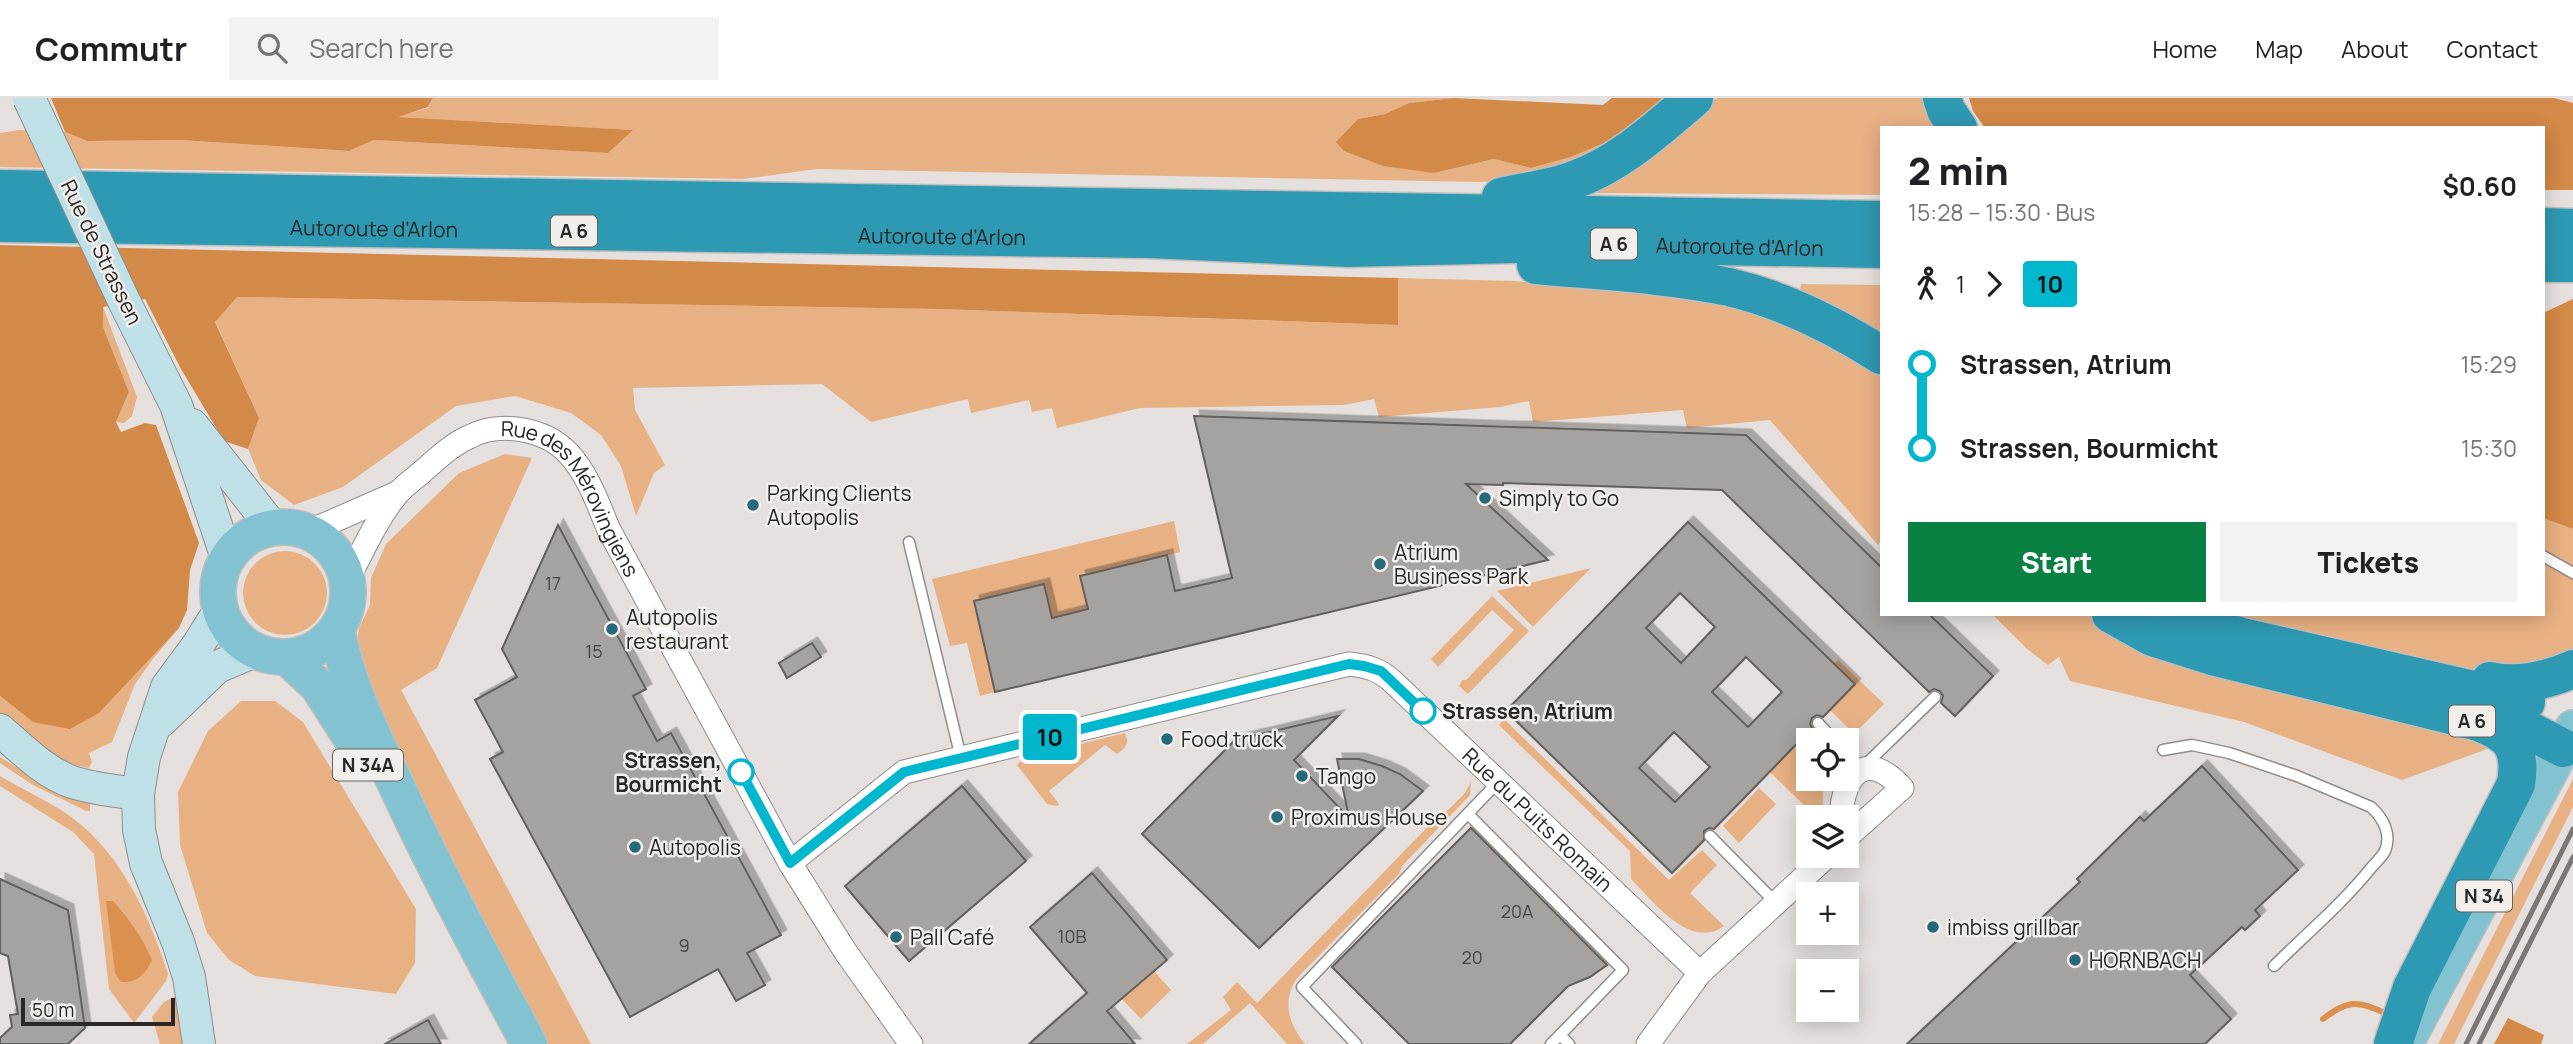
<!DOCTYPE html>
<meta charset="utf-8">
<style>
:root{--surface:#fff;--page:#f2f2f2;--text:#202124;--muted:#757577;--line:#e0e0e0;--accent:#0b8043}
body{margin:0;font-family:Manrope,sans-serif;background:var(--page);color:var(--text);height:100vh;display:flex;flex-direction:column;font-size:26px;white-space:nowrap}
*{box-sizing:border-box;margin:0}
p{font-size:23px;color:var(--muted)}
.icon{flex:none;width:38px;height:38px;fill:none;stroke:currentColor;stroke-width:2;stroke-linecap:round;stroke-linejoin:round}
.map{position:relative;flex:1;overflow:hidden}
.panel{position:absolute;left:1880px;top:28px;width:665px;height:490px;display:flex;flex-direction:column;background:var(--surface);border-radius:0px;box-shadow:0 4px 18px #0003}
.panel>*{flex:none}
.badge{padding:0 14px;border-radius:5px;font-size:24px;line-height:46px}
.buttons{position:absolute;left:1796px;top:630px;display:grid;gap:14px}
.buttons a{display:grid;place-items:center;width:63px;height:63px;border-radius:0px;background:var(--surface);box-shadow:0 4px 18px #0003;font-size:35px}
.scale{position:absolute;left:21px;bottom:18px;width:154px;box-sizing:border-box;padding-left:7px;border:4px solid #282725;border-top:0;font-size:19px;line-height:24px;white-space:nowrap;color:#282725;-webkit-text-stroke:5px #f2eeea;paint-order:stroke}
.map>.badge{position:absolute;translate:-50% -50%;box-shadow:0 0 0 4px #fff}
.legs{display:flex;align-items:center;gap:10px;height:77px;padding:0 28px;font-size:23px}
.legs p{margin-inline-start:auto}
.overview{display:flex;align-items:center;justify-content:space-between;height:119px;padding:0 28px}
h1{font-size:38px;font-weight:800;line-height:52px}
.primary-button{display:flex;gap:14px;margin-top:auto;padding:14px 28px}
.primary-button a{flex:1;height:80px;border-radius:0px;background:var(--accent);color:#fff;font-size:28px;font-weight:800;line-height:80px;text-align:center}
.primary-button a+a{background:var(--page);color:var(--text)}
ul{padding:0 28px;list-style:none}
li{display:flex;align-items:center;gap:24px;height:84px;font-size:26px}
li i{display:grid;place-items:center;width:10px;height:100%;margin:0 9px;background:currentColor}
li i::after{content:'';width:18px;height:18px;margin:-9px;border:5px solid;border-radius:50%;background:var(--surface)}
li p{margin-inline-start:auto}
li:first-child i{background:linear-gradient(#0000 50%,currentColor 0)}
li:last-child i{background:linear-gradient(currentColor 50%,#0000 0)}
header{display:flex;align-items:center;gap:42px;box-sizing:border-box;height:98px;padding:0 35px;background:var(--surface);border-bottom:2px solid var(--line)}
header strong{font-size:33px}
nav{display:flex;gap:38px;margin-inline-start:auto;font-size:24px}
.search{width:490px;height:63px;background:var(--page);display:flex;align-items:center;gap:18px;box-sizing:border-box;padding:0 24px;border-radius:0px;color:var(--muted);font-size:26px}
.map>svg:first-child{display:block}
.green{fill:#e8b184}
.forest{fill:#d38947}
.water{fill:#db904f}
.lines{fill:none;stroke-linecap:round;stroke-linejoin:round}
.stream{stroke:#db904f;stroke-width:6}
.building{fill:#a6a29f;stroke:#625f5c;stroke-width:2;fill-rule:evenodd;filter:url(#shadow)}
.lane-casing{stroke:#908c89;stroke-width:13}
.street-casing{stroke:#908c89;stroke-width:25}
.secondary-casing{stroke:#908c89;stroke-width:34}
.primary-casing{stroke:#bebebe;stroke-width:38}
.highway-casing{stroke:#bebebe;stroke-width:41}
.lane{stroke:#fff;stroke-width:10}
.street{stroke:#fff;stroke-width:23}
.secondary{stroke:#c0e0e8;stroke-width:32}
.primary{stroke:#82c2d1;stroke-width:35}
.highway{stroke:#2e99b2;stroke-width:38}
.rail{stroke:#7a7775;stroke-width:5}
.secondary-bridge-casing{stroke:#908c89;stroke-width:34;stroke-linecap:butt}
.secondary-bridge{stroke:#c0e0e8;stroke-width:32}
.line-1-casing{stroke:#fff;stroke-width:16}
.line-1{stroke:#00b7ce;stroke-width:10}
.poi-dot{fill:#25697b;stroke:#f2eeea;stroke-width:2.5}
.stop-1-dot{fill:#fff;stroke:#00b7ce;stroke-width:3.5}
.labels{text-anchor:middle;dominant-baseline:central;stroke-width:5;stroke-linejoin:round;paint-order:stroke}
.number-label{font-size:18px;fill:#484644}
.shield{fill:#f2eeea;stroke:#656360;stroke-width:2}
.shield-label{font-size:19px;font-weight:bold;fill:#282725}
.street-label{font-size:21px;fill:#282725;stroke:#f2eeea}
.poi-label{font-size:21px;fill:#282725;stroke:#f2eeea;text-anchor:start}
.stop-label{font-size:21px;font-weight:bold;fill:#282725;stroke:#f2eeea;text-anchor:start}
</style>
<header>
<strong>Commutr</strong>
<div class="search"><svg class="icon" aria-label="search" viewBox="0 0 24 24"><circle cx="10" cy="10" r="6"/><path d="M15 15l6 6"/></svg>Search here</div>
<nav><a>Home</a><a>Map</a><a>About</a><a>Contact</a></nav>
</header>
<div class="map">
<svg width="2573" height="946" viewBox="0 0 2573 946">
<defs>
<filter id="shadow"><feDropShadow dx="5.5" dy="-5.5" stdDeviation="0" flood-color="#0004"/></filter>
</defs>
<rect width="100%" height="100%" fill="#e5e0dd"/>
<g class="green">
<polygon points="433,0 1454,0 1409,5 1385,16 1358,21 1434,75 1494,61 1531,70 1571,59 1633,33 1573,68 1533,81 1480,84 817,71 743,81 0,69 0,35 19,32 65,34 87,43 181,42 349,53 374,42 608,55 632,32 395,19 428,10"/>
<polygon points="1717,0 1922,0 1924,11 1937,30 1881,30 1881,97 1582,95 1649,51"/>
<polygon points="1398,180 1514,183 1679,196 1760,215 1859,260 1881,279 1881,443 1878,447 1770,322 1687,330 1683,312 1533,324 1529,303 1500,309 1379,319 1374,301 1344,307 1140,310 1057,330 1052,310 1032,314 1029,302 971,315 968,301 871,324 822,286 633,290 635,312 665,367 654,375 636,418 621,368 601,337 571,315 515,298 456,308 343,389 294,407 261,382 248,351 259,320 215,223 236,199 939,211 1397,227"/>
<polygon points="1801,186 1881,187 1881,247 1799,200"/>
<polygon points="103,209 137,299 132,318 124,325 116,324 129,294 103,229"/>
<polygon points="505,356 532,360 437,570 401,592 591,946 542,946 359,576 356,555 359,530 370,507 371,480 386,446 459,375"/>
<polygon points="2543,420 2573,431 2573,556 2496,575 2467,571 2315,538 2231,516 2543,516"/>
<polygon points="1174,423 1180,454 1080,478 1088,511 1052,520 1044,486 974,503 995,594 980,598 967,545 950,548 932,481"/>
<circle cx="285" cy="495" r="42"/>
<polygon points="1591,470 1533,529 1497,493"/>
<polygon points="1492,498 1529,533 1468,596 1459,588 1462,582 1466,582 1514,532 1492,512 1438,569 1431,561"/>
<polygon points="1992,516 2091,516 2103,525 2100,533 2143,556 2501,646 2402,682 2244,624 2070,583 2059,559 2048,567 2027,551"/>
<polygon points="179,530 152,562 135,586 112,644 89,655 92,664 89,670 68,666 50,655 0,617 0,598 33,624 99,615"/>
<polygon points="1838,562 1884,606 1854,636 1830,612 1855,586 1834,566"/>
<polygon points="241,603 275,603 303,624 416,811 415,865 396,896 255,878 229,862 207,835 180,747 178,694 208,633"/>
<path d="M1504,621L1669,782L1702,752L1717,767L1690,795L1724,828C1690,853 1652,802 1631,781L1630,753L1499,627Z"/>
<path d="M1125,635C1130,646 1125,650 1117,656L1105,647L1049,693L1059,706L1057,708L1047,706L1017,667L1023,660Z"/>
<polygon points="1807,636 1813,642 1808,642 1808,681 1823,681 1823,719 1816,719 1770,674"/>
<polygon points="0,659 47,688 90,706 90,713 86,713 33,687 0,665"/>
<path d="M0,678C23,692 49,703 70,718C122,756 149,817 168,876L166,883L134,925L109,891L94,756L73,734L0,688Z"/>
<polygon points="2573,681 2573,709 2454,946 2438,946"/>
<path d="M1471,684L1470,697L1402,768L1399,776L1297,880C1282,904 1288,924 1305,946H1287L1250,905L1203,946H1187L1231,912L1223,899L1237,884L1257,905L1442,714L1444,716L1465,695Z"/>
<polygon points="1759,690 1776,706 1739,745 1723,728"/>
<polygon points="1154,873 1171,892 1141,921 1122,901"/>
<polygon points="176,898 183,946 160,946 152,919 164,904"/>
</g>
<g class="forest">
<polygon points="51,0 433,0 428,9 398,19 633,32 608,55 374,42 349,53 181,42 87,43 65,34"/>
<polygon points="1454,0 1603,7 1612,0 1672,0 1633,33 1571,59 1531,70 1494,61 1434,75 1383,68 1344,53 1336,44 1358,21 1385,16 1409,5"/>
<polygon points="1969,0 2554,0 2573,5 2573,92 2543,92 2543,30 1985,30 1973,13"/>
<polygon points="0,147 1398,180 1398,227 939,211 237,199 215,224 259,320 248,351 224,343 181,271 145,201 103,209 103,229 129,294 116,324 121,334 145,325 156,327 199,445 190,472 187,512 179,530 99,615 70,631 33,624 0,598"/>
<polygon points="2573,201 2573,431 2543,420 2543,215"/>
<polygon points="2508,920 2544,937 2541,946 2494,946"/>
</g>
<path class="water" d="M106,803H113C130,822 142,839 152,862C145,876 138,885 121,884L115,875Z"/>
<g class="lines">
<path class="stream" d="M2323,921C2347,902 2358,902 2385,915"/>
</g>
<g class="building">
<polygon points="1194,318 1746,337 1881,469 1881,516 1929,516 1993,578 1955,618 1941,605 1943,598 1940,593 1934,591 1929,594 1722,392 1503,385 1503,387 1466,386 1548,462 995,594 974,503 1044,486 1052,520 1088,511 1080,478 1167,457 1175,493 1232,480"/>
<path d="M1688,424L1855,586L1823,619L1817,617L1812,620L1810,626L1812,630L1714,731L1709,730L1704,733V742L1672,775L1506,613ZM1680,495L1715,529L1681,565L1646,530ZM1746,559L1782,594L1748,629L1712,594ZM1674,634L1710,669L1675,704L1639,670Z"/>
<polygon points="558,427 646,591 633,598 657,643 671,635 781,837 747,855 765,887 736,903 718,871 630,919 490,661 503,654 475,602 517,579 502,551"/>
<polygon points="812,545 821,559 787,580 779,565"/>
<polygon points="1338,618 1294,662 1349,720 1337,661 1359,661 1382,668 1400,676 1423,693 1259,850 1142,736 1235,642"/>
<polygon points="2202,668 2298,772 2255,812 2260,818 2245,832 2242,829 2190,877 2231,921 2205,946 1907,946 2080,784 2077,781 2140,719 2144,723"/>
<polygon points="962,688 1026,763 909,863 845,788"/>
<polygon points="1471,730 1607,867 1590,879 1568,888 1510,946 1409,946 1332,869"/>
<polygon points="1092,775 1167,862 1107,913 1135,946 1029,946 1087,895 1030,829"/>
<polygon points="0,781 68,812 85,930 68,946 0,946 0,940 12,929 10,917 18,916 8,858 0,855"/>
<polygon points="428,922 441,946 385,946"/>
</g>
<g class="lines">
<defs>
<g id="lane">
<polyline points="909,444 961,660"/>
<polyline points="2543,458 2573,475"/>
<polyline points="1818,625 1834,642"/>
<path d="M2163,652L2192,647L2229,655L2297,678L2371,709C2383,720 2392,736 2385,753C2382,759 2375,765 2371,770C2342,806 2306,836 2274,868"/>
<polyline points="1846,655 1861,671 1935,599"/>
<polyline points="1468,716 1623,872 1560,937"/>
<polyline points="1710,738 1776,805"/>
<polyline points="1356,946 1302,889 1498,684"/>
<polyline points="1551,946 1560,937 1569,946"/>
</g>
<g id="street">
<polyline points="308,434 397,395"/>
<path id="s1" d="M347,483C361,456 378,418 398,395C405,387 414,381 422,374C437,361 451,347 469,339C499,323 544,330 568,355C587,375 598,405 608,430L790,765L845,853L911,946"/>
<path d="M1841,719C1843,675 1867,651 1902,690L1846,740"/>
<path id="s2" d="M790,765L904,674L1349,566C1367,568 1379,571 1393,584L1700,875"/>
<polyline points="1648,946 1700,875 1827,758"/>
</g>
<g id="secondary">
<polyline points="124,203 176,307 227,460"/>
<polyline points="192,327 274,431"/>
<polyline points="161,623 217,569 255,553"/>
<path d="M0,632C22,651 44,674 72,684C93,691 116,693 138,696"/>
<polyline points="199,946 189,879 178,844 146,765 139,732 138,696 144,659 167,589 198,547 220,512"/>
</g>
<g id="primary">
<circle cx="283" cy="494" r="65"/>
<path d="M337,534C349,591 374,640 399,693C439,779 484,862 529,946"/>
<polyline points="288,560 318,588 365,662"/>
<polyline points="2405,946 2573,630"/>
</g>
<g id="highway">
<polyline points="1942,0 1946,12 1958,30"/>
<polyline points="0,91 1881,122"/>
<path d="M1501,99C1525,93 1550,91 1574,82C1620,66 1658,30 1694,0"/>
<path id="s3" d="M0,125L1148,141L1348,150L1555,145L1881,151"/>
<polyline points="2543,129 2573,130"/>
<polyline points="2543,165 2573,165"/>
<path d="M1536,167C1600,173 1666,176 1729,189C1784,202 1834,227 1881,257"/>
<path d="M2111,516L2152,539L2212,558L2475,623C2510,635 2522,648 2516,686L2412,890L2393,946"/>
<polyline points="2172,516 2242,539 2526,604"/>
<path d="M2490,583C2519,589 2546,583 2573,571"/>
<polyline points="2489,615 2515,625 2563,650"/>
</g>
</defs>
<use href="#lane" class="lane-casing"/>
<use href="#street" class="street-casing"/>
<use href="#secondary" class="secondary-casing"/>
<use href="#primary" class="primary-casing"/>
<use href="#highway" class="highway-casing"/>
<use href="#lane" class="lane"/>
<use href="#street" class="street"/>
<use href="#secondary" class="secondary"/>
<use href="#primary" class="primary"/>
<use href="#highway" class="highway"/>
<g class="rail">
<polyline points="2466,946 2573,731"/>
<polyline points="2479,946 2573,759"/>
</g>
<defs>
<polyline id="secondary-bridge" points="29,0 124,203"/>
</defs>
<use href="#secondary-bridge" class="secondary-bridge-casing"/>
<use href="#secondary-bridge" class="secondary-bridge"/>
</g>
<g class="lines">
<defs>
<polyline id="line-1" points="741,674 790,765 904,674 1283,582 1349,566 1364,568 1381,573 1423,613"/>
</defs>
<use href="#line-1" class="line-1-casing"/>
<use href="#line-1" class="line-1"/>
</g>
<g class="poi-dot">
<circle cx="1485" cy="400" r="7"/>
<circle cx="753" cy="407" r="7"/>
<circle cx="1380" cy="466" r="7"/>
<circle cx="612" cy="531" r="7"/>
<circle cx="1167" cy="641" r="7"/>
<circle cx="1302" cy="678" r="7"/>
<circle cx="1277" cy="719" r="7"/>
<circle cx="635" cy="749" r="7"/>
<circle cx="1933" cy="829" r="7"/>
<circle cx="896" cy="839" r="7"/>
<circle cx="2075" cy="862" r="7"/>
</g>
<g class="stop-1-dot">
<circle cx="1423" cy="613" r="12"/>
<circle cx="741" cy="674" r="12"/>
</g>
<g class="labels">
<g class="number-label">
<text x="553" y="485">17</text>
<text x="594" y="553">15</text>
<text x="1517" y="813">20A</text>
<text x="1072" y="838">10B</text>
<text x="684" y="847">9</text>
<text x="1472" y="859">20</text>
</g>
<g class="shield">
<rect x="551" y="117.5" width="46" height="31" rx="5"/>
<rect x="1591" y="130.5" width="46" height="31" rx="5"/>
<rect x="2449" y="607.5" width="46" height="31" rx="5"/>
<rect x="333" y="651.5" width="70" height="31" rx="5"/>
<rect x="2456" y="782.5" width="56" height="31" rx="5"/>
</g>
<g class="shield-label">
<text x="574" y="133">A 6</text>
<text x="1614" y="146">A 6</text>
<text x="2472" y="623">A 6</text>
<text x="368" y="667">N 34A</text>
<text x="2484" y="798">N 34</text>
</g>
<g class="street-label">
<text stroke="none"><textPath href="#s3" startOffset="374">Autoroute d'Arlon</textPath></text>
<text stroke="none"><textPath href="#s3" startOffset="942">Autoroute d'Arlon</textPath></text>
<text stroke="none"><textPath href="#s3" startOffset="1740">Autoroute d'Arlon</textPath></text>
<text transform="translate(102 154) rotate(64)">Rue de Strassen</text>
<text stroke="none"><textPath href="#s1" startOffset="332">Rue des Mérovingiens</textPath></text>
<text stroke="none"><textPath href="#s2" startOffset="852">Rue du Puits Romain</textPath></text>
</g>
<g class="poi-label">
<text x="767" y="395">Parking Clients<tspan x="767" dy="24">Autopolis</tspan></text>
<text x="1499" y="400">Simply to Go</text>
<text x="1394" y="454">Atrium<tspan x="1394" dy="24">Business Park</tspan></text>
<text x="626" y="519">Autopolis<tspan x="626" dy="24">restaurant</tspan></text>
<text x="1181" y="641">Food truck</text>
<text x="1316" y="678">Tango</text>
<text x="1291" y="719">Proximus House</text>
<text x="649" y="749">Autopolis</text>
<text x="1947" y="829">imbiss grillbar</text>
<text x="910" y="839">Pall Café</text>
<text x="2089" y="862">HORNBACH</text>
</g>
<g class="stop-label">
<text x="1442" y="613">Strassen, Atrium</text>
<text x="722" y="662" text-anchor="end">Strassen,<tspan x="722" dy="24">Bourmicht</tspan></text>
</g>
</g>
</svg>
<div class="buttons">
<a><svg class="icon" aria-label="locate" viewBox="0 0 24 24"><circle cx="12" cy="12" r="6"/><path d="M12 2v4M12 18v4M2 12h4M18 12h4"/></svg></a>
<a><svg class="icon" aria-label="layers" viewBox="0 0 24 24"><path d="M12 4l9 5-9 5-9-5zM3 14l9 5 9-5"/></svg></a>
<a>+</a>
<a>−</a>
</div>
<div class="scale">50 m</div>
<b class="badge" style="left:1050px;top:639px;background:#00b7ce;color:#111">10</b>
<section class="panel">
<div class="overview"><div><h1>2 min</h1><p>15:28 – 15:30 · Bus</p></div><b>$0.60</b></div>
<div class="legs"><svg class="icon" aria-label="walk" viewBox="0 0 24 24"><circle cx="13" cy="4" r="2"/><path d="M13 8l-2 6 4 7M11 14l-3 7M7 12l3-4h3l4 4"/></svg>1<svg class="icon" aria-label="forward" viewBox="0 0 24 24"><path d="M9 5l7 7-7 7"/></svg><b class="badge" style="background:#00b7ce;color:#111">10</b></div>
<ul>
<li><i style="color:#00b7ce"></i><b>Strassen, Atrium</b><p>15:29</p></li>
<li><i style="color:#00b7ce"></i><b>Strassen, Bourmicht</b><p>15:30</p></li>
</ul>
<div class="primary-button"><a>Start</a><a>Tickets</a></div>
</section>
</div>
